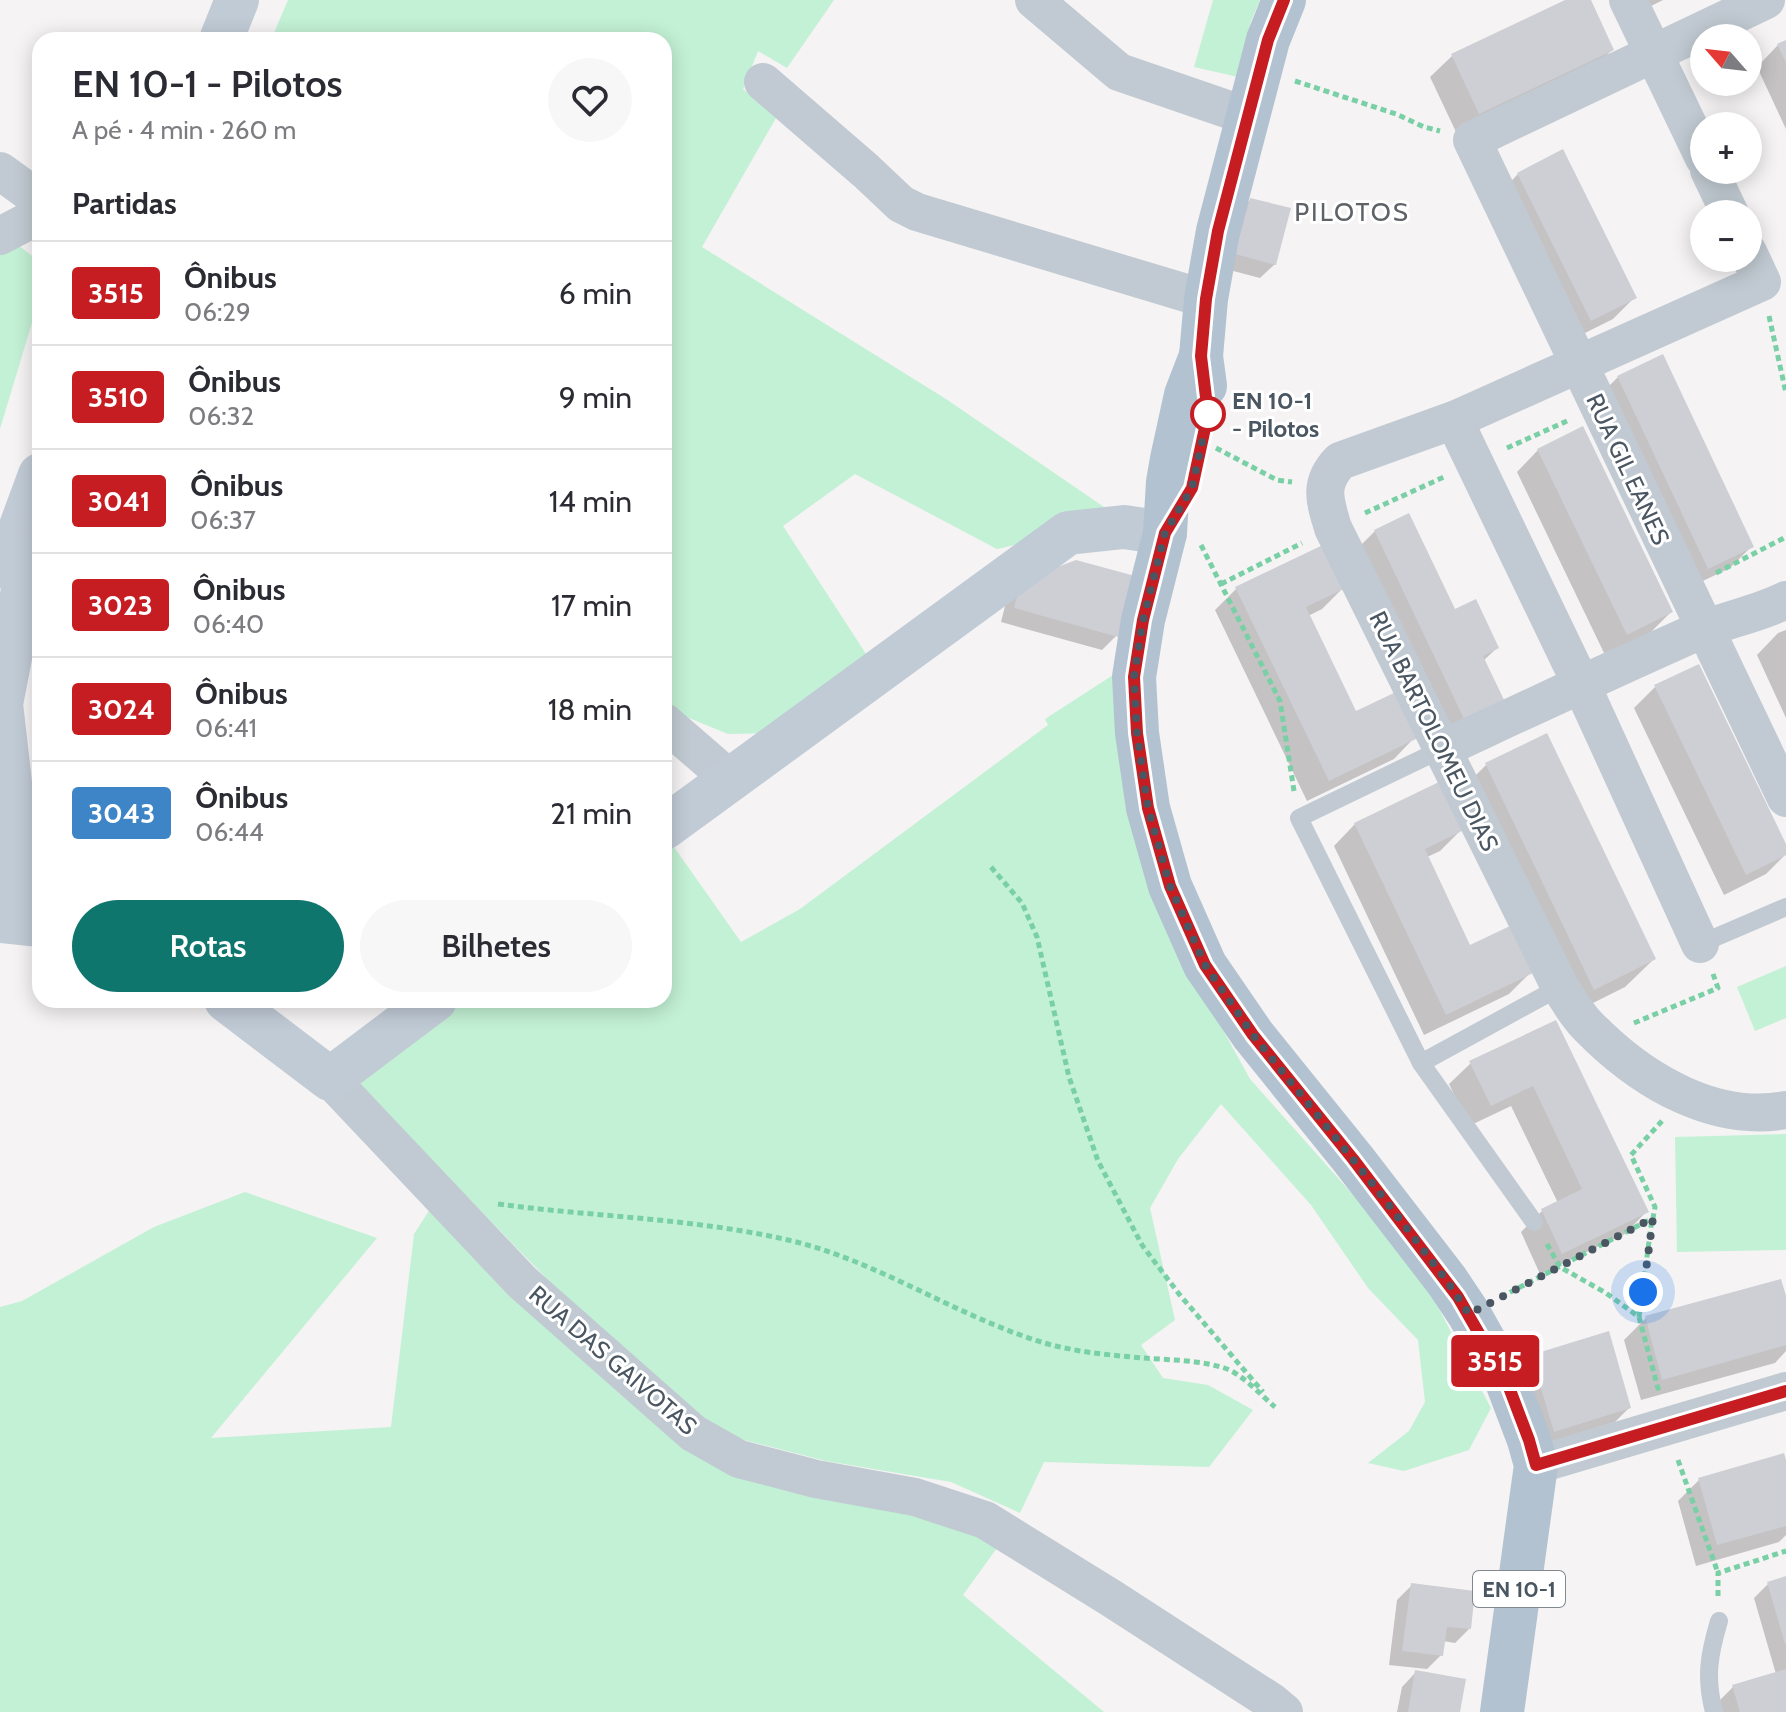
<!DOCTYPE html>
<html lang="pt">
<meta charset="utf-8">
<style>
:root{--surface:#fff;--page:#f7f7f7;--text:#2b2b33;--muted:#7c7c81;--line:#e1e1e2;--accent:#0f766e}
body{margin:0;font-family:Cabin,sans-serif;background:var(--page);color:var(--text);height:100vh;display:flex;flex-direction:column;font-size:30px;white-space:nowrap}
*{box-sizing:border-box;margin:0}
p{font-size:26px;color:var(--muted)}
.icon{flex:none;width:44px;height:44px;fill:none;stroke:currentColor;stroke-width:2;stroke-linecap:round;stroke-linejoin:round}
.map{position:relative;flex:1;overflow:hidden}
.sheet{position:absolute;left:32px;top:32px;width:640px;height:976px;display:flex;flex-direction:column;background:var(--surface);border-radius:24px;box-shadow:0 4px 20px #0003}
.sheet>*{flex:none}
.badge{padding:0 16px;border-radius:6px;font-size:28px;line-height:52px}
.needle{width:52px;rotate:298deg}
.tools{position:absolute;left:1690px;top:24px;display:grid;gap:16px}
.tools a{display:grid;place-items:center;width:72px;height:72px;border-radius:50%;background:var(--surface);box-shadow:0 4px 20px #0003;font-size:40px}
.you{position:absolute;width:40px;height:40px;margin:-20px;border:6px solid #fff;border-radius:50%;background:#1a73e8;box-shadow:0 0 0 12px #1a73e833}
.map>.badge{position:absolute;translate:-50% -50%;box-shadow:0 0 0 4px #fff}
h2{padding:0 40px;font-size:30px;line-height:72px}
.round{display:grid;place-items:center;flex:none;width:84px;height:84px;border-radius:42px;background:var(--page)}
.overview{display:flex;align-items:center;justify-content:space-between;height:136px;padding:0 40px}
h1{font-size:38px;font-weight:600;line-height:60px}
.primary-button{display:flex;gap:16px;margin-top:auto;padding:16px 40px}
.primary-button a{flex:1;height:92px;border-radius:48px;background:var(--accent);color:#fff;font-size:32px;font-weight:600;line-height:92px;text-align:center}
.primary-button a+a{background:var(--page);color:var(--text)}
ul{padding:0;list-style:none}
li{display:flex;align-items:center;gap:24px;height:104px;padding:0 40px;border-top:2px solid var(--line)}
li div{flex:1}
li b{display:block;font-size:30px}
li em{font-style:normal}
li .badge{min-width:88px;font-weight:700;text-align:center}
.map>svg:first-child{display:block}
.green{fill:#c3f1d5}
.shadow{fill:#0003}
.building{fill:#cdcfd5}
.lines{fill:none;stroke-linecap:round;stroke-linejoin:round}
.path{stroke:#7ad0a6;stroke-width:5;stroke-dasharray:6 4;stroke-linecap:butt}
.lane{stroke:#c1cad2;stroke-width:18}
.street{stroke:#c1cad2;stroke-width:38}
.secondary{stroke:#c1cbd6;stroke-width:44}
.primary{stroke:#b3c2d1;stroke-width:44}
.line-casing{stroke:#fff;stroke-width:18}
.line{stroke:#c61d23;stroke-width:12}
.walk{stroke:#4a5661;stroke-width:8;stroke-dasharray:0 14.4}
.stop-dot{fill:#fff;stroke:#c61d23;stroke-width:4}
.labels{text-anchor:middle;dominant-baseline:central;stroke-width:6;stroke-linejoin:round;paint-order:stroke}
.shield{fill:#fff;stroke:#808990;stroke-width:2}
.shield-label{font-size:22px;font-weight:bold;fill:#4a5661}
.stop-label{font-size:24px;font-weight:bold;fill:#4a5661;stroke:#fff;text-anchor:start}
.street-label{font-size:24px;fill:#4a5661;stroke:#fff}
.neighbourhood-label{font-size:26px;letter-spacing:2px;fill:#5f6368;stroke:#fff}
</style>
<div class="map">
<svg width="1786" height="1712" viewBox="0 0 1786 1712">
<rect width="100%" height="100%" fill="#f5f3f3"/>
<g class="green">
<polygon points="288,0 834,0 787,68 758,51 743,89 776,118 702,247 946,399 1104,507 1033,541 997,549 855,474 783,526 868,657 771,733 728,734 684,716 664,699 664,40 271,40"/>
<polygon points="1213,0 1260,0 1251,21 1238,77 1194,67"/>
<polygon points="0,231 40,262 40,296 0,429"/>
<polygon points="1127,666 1185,961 1250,1079 1417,1267 1491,1408 1469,1450 1404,1471 1368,1463 1409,1431 1425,1402 1418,1340 1368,1288 1311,1205 1221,1104 1178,1159 1150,1208 1175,1320 1141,1345 1163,1378 1208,1385 1253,1410 1209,1467 1044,1462 1020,1513 951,1482 826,1461 721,1434 630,1364 354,1081 460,1000 664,1000 664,844 669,840 741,942 800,909 1048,725 1045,719"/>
<polygon points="1786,966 1786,1018 1755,1031 1737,987"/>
<polygon points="1786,1134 1786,1250 1677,1252 1675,1137"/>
<polygon points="245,1192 377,1238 211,1438 391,1427 414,1234 432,1206 644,1412 879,1502 1002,1541 963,1595 1104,1712 0,1712 0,1307 22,1301 154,1227"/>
</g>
<g class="shadow">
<polygon points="1569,0 1588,0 1612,50 1590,71 1457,134 1430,77 1452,56"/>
<polygon points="1625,0 1663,0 1633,15"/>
<polygon points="1786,42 1786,129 1757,67 1778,45"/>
<polygon points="1518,174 1635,297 1613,319 1569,341 1497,196"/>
<polygon points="1250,200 1275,264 1260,278 1222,268 1236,214"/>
<polygon points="1618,377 1751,547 1730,568 1686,589 1596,399"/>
<polygon points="1538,450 1671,612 1650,633 1605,655 1517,472"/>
<polygon points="1375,531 1454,611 1497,648 1483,661 1502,702 1443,741 1353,553"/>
<polygon points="1021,587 1116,636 1102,650 1001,622 1006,602"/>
<polygon points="1344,587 1322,609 1308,616 1355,714 1415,737 1394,759 1307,801 1215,610 1236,589"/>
<polygon points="1786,630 1786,718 1757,655 1778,633"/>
<polygon points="1655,687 1786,848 1786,854 1766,874 1724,895 1634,708"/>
<polygon points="1486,765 1654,959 1625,987 1565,1017 1458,793"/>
<polygon points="1355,824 1462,829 1440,851 1427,857 1469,947 1530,973 1509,994 1424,1035 1334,846"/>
<polygon points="1555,1022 1646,1212 1625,1234 1540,1274 1521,1232 1542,1211 1558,1203 1511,1106 1469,1126 1449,1084 1471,1063"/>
<polygon points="1786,1304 1786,1351 1775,1363 1641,1400 1624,1340 1646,1318"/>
<polygon points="1532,1357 1629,1408 1615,1422 1540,1445 1518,1371"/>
<polygon points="1786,1468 1786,1535 1779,1542 1696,1566 1678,1501 1699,1480"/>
<polygon points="1786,1578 1786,1712 1723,1712 1719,1701 1733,1687 1776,1674 1754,1598 1768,1584"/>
<polygon points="1411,1586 1469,1629 1455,1643 1443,1641 1441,1655 1427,1669 1389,1665 1397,1600"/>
<polygon points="1416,1672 1458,1712 1397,1712 1402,1687"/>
</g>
<g class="building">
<polygon points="1565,0 1591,0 1614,50 1479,114 1451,54"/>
<polygon points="1786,40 1786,63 1777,44"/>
<polygon points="1563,149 1637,298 1591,321 1517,173"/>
<polygon points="1250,198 1291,208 1276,265 1235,254"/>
<polygon points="1663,354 1754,547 1708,569 1617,376"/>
<polygon points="1583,426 1673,612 1627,635 1537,449"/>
<polygon points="1409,513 1455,609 1476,599 1499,648 1483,656 1505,702 1465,721 1374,530"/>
<polygon points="1325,544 1346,588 1306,607 1356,711 1396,692 1418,738 1329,781 1235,587"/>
<polygon points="1076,560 1135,576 1118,637 1014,608 1020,585 1039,574"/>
<polygon points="1699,664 1786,844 1786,855 1746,875 1654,685"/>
<polygon points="1547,733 1656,959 1594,990 1485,763"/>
<polygon points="1441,781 1464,830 1425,849 1470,945 1510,926 1533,973 1446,1015 1354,823"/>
<polygon points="1556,1020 1649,1212 1562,1254 1541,1209 1582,1189 1533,1086 1491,1106 1469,1061"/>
<polygon points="1781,1279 1786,1296 1786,1345 1662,1380 1645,1316"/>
<polygon points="1609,1331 1631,1408 1554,1432 1531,1355"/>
<polygon points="1784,1453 1786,1460 1786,1526 1717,1545 1698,1478"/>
<polygon points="1786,1576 1786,1644 1785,1644 1767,1582"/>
<polygon points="1411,1583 1475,1591 1471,1629 1447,1627 1443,1656 1402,1651"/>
<polygon points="1786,1669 1786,1712 1740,1712 1732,1685"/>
<polygon points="1415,1670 1466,1679 1460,1712 1408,1712"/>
</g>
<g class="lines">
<g class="path">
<polyline points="1295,81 1396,114 1424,127 1440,131"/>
<polyline points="1769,316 1786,393"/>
<polyline points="1216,448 1277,480 1292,482"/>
<polyline points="1507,448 1567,421"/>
<polyline points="1365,513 1444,477"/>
<polyline points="1201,545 1280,701 1294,791"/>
<polyline points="1716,573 1786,537"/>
<polyline points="1221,584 1302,543"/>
<polyline points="991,867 1022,903 1037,937 1069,1077 1098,1161 1142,1245 1179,1294 1263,1392"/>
<polyline points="1634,1023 1718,988 1713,974"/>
<path d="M498,1204C594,1217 693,1218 788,1240C876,1260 954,1315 1041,1342C1074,1352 1109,1355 1143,1358C1170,1360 1202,1360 1227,1369C1243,1375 1262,1396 1275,1407"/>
<polyline points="1547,1244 1560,1267 1606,1293 1639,1317 1659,1392"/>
<polyline points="1501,1297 1653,1218 1655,1207 1631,1155 1662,1121"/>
<polyline points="1639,1317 1652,1219"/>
<polyline points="1678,1460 1718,1573"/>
<polyline points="1718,1596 1718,1573 1786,1551"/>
</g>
<g class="lane">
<polyline points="1442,749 1299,818 1421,1063 1534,1222"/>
<polyline points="1700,944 1786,907"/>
<polyline points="1421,1063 1560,987"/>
<path d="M1714,1712C1705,1677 1709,1655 1719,1621"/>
</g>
<g class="street">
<polyline points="1034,0 1119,72 1247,116"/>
<polyline points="1628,0 1704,158"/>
<polyline points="1766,0 1472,140 1786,798"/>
<polyline points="763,82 866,171 901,204 917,212 1206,299"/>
<polyline points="1709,170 1730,214"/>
<polyline points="0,171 40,200"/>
<polyline points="0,236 40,215"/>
<path d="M1748,252L1762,282L1454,420L1340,461C1318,484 1325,501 1333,528L1560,987C1567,997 1573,1009 1581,1018C1586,1025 1592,1030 1598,1036C1647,1083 1716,1123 1786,1110"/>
<polyline points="1454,420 1581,684 1700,944"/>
<polyline points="664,722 730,779"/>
<path d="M1442,749C1528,709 1613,669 1699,631C1728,619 1758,614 1786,600"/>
<polyline points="330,1079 522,1282 693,1433 739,1459 816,1479 915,1497 985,1520 1111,1598 1272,1702 1284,1712"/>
<polyline points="1536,1465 1786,1391"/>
</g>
<g class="secondary">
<polyline points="221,40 237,0"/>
<polyline points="6,567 40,475"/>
<polyline points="664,828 1068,533 1124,527 1165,533"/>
<polyline points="0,914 14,892 22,851 13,809 1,704 23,590 40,538"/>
<polyline points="0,921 40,925"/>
<polyline points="226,1000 330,1079 435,1000"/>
</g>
<g class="primary">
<polyline points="1201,356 1186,395 1172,459 1168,482 1165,533 1143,620 1134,677 1137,733 1148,808 1170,886 1205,965 1253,1035 1353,1159 1447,1281 1469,1314 1507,1382 1529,1440 1536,1465 1502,1712"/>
<polyline points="1205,386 1201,356 1206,299 1218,231 1268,40 1284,0"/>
</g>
</g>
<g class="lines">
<defs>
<polyline id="line" points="1284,0 1268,40 1218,231 1206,299 1201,356 1208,414 1192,488 1165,533 1143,620 1134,677 1137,733 1148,808 1170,886 1205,965 1253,1035 1353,1159 1458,1297 1507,1382 1529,1440 1536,1465 1786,1391"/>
</defs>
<use href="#line" class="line-casing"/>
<use href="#line" class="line"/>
<polyline class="walk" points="1208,414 1192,488 1165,533 1143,620 1134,677 1137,733 1148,808 1170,886 1205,965 1253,1035 1372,1183 1447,1281 1469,1314 1653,1218 1643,1292"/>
</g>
<circle class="stop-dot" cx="1208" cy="414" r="16"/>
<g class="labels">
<rect class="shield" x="1473" y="1571" width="92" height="36" rx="6"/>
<g class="shield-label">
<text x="1519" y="1589">EN 10-1</text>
</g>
<g class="stop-label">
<text x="1232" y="400">EN 10-1<tspan x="1232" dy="28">- Pilotos</tspan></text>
</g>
<g class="street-label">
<text transform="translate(1628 469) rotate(65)">RUA GIL EANES</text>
<text transform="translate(1434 731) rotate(64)">RUA BARTOLOMEU DIAS</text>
<text transform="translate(613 1360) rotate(41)">RUA DAS GAIVOTAS</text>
</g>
<g class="neighbourhood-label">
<text x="1352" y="212">PILOTOS</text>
</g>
</g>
</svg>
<div class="tools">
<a><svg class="needle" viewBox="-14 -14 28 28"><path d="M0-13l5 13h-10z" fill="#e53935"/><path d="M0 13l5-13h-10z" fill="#7c7c81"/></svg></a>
<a>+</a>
<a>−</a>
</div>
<div class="you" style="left:1643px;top:1292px"></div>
<b class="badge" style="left:1495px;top:1361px;background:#c61d23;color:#fff">3515</b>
<section class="sheet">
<div class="overview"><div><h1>EN 10-1 - Pilotos</h1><p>A pé · 4 min · 260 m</p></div><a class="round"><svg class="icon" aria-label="heart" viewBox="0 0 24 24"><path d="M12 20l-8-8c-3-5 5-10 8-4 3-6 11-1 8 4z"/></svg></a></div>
<h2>Partidas</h2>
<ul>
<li><span class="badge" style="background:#c61d23;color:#fff">3515</span><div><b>Ônibus</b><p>06:29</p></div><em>6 min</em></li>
<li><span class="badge" style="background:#c61d23;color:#fff">3510</span><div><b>Ônibus</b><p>06:32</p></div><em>9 min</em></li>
<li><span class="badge" style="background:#c61d23;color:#fff">3041</span><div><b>Ônibus</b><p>06:37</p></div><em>14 min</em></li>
<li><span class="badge" style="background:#c61d23;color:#fff">3023</span><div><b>Ônibus</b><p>06:40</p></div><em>17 min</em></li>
<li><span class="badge" style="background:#c61d23;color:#fff">3024</span><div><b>Ônibus</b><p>06:41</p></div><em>18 min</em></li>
<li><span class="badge" style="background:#3d85c6;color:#fff">3043</span><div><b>Ônibus</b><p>06:44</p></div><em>21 min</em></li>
</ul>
<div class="primary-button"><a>Rotas</a><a>Bilhetes</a></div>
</section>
</div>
